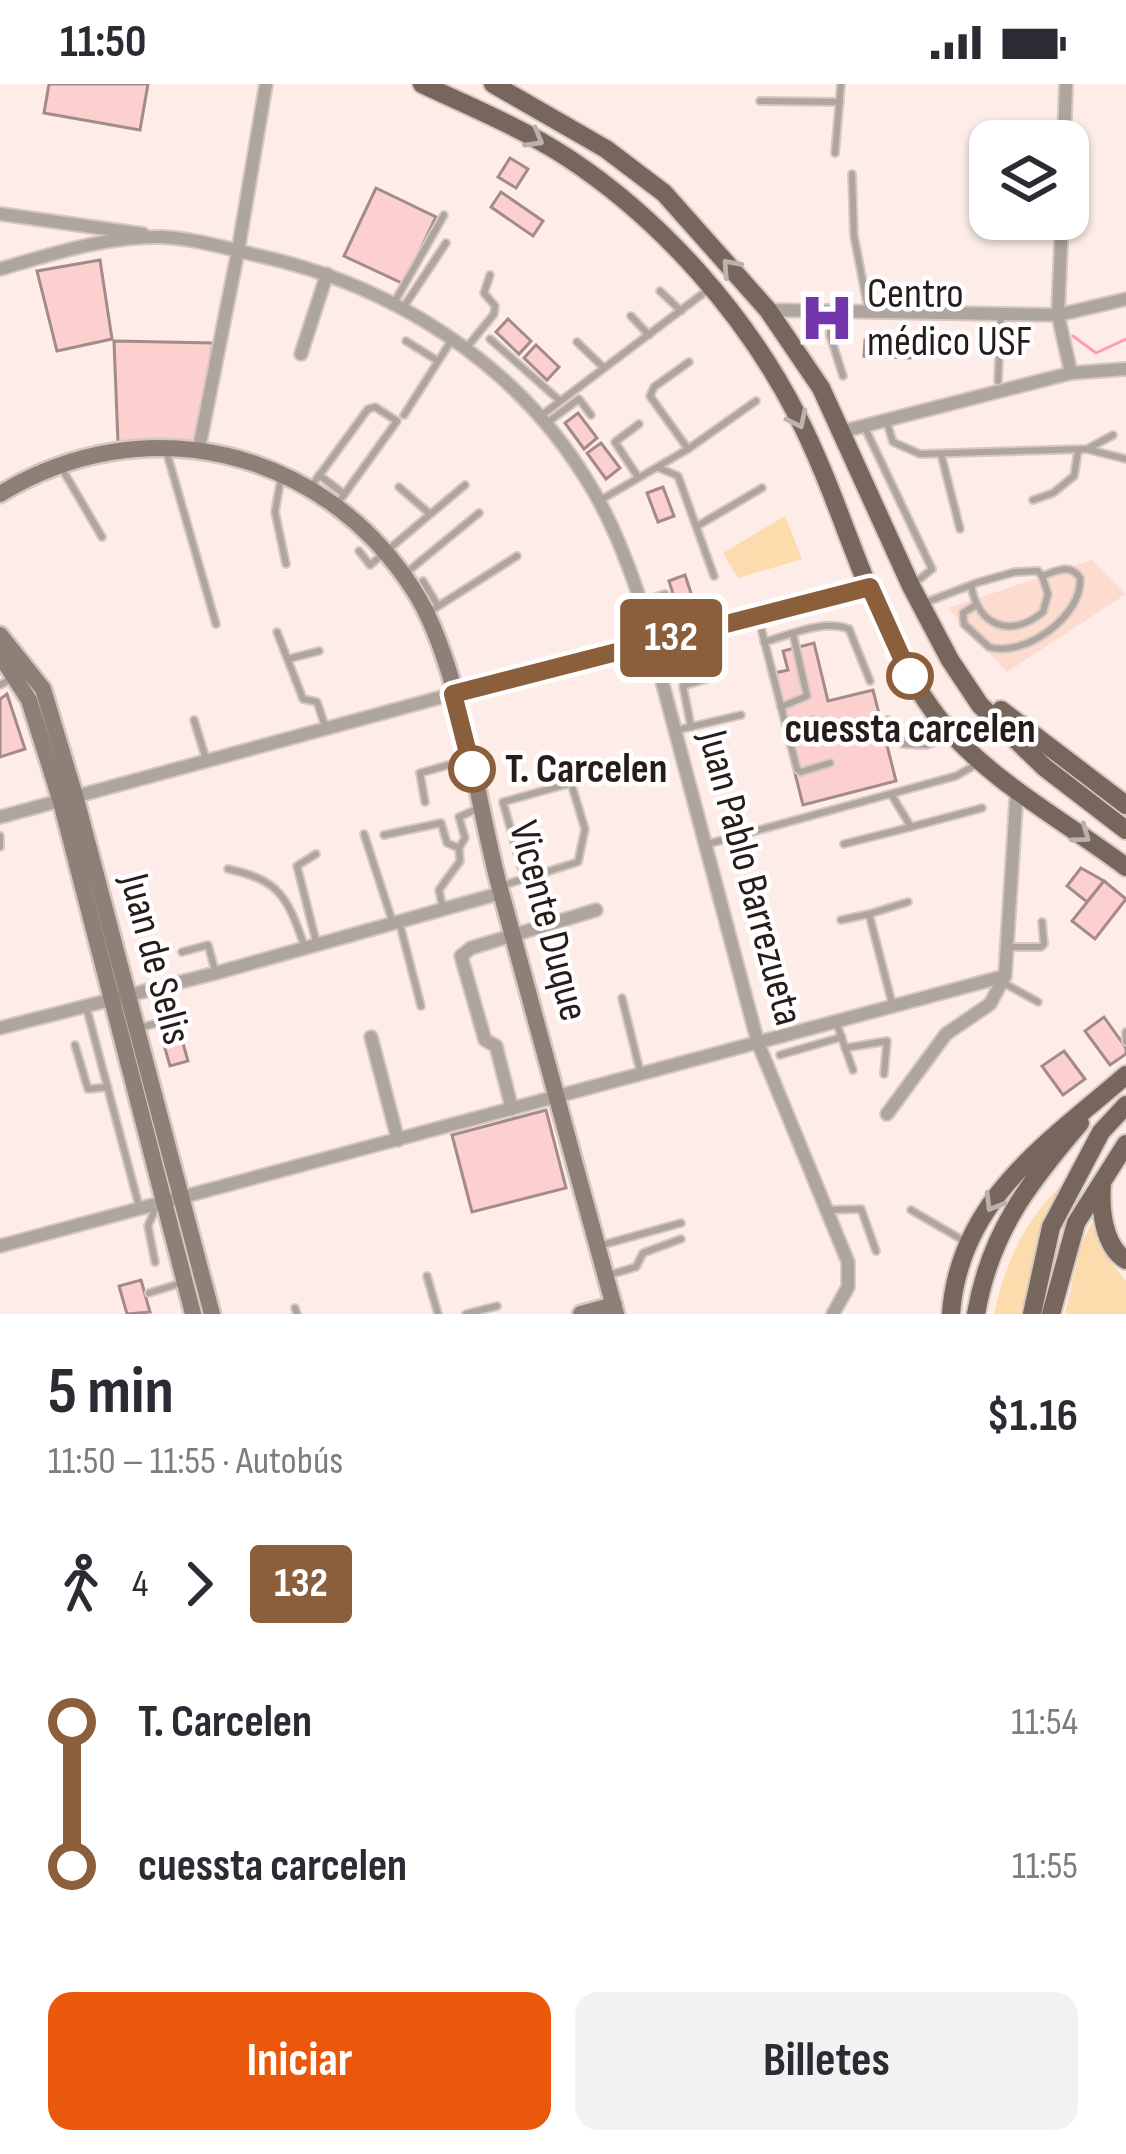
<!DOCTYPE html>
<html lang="es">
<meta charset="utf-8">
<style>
:root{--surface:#fff;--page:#f2f2f3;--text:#2b2b33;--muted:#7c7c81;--accent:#ea580c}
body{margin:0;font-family:"Sofia Sans Condensed",sans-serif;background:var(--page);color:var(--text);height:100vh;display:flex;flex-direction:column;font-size:45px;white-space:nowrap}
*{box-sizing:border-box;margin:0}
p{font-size:39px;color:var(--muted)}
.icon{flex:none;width:66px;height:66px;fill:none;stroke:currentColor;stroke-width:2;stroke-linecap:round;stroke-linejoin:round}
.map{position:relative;height:1230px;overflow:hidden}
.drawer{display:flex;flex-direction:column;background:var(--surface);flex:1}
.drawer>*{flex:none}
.badge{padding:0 24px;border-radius:9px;font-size:42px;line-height:78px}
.tools{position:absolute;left:969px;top:36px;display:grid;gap:24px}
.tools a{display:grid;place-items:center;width:120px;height:120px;border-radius:24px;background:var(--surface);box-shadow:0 3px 9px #0004;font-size:60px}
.map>.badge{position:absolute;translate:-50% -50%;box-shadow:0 0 0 6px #fff}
.legs{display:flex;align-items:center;gap:18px;height:132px;padding:0 48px;font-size:39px}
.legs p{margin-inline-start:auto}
.summary{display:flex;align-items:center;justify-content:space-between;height:204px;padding:0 48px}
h1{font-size:66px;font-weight:700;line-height:90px}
.cta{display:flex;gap:24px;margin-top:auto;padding:24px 48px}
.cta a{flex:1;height:138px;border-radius:24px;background:var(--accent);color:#fff;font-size:48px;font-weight:700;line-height:138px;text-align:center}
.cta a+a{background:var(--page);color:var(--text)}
ul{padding:0 48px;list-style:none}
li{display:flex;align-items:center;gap:42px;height:144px;font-size:45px}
li i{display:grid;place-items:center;width:18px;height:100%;margin:0 15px;background:currentColor}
li i::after{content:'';width:30px;height:30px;margin:-15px;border:9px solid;border-radius:50%;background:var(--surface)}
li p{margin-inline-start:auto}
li:first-child i{background:linear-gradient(#0000 50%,currentColor 0)}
li:last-child i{background:linear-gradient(currentColor 50%,#0000 0)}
.status{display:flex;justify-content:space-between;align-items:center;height:84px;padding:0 60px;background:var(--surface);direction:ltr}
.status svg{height:33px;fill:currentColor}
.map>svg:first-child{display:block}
.built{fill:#fedbcf}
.green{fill:#fcdcad}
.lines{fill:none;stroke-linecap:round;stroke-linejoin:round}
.stream{stroke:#fe9cb9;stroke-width:3}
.building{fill:#fbd0cf;stroke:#a48a89;stroke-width:3}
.lane-casing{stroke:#d6c7c2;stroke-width:10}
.street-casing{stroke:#d6c7c2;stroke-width:16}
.secondary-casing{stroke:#d6c7c2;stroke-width:21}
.primary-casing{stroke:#d6c7c2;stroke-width:22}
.lane{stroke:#aea59e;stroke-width:6}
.street{stroke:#aea59e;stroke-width:12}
.secondary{stroke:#8e8077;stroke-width:16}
.primary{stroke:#77665b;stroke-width:18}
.oneway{stroke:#bbb2ad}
.line-1-casing{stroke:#fff;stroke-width:27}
.line-1{stroke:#8b5e3c;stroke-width:18}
.stop-1-dot{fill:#fff;stroke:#8b5e3c;stroke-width:6}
.labels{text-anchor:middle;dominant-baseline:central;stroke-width:9;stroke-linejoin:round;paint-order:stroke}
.poi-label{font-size:42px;fill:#261c19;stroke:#fff;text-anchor:start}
.stop-label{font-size:42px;font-weight:bold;fill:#261c19;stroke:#fff}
.street-label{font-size:42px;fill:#261c19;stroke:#fff}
</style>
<div class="status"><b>11:50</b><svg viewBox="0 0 49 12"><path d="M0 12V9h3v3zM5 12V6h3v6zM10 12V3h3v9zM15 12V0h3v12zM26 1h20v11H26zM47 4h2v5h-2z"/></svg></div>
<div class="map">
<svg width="1126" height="1230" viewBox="0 0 1126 1230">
<rect width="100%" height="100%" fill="#fdece7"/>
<polygon class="built" points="1092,476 1126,510 1007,588 948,524"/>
<g class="green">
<polygon points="785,432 802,475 738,494 723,469"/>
<path d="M1076,1087L1020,1230H994C1008,1168 1029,1129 1076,1087Z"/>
<polygon points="1092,1138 1100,1164 1126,1197 1126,1230 1065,1230 1081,1161"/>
</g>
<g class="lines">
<polyline class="stream" points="1073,252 1096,269 1126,255"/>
</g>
<g class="building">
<polygon points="49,0 148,0 140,46 44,29"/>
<polygon points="510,74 528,85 516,104 498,93"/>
<polygon points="376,104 436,133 404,200 344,172"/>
<polygon points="501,108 543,137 533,152 491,123"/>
<polygon points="100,176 112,255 57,267 37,187"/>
<polygon points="508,235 531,257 519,270 496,248"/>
<polygon points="865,256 911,258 910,274 864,272"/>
<polygon points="114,257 213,259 196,360 118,359"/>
<polygon points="536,261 559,283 547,296 524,274"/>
<polygon points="578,329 597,354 584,365 565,339"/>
<polygon points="601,359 620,384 606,395 587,369"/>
<polygon points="663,403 674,432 658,438 647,409"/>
<polygon points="685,491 695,521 678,526 669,497"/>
<polygon points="814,559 828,617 873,606 896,697 803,721 770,590 788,586 783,567"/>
<polygon points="7,610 25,665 0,673 0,615"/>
<polygon points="1081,784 1104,797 1087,818 1067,802"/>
<polygon points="1104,797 1126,815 1095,855 1072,837"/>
<polygon points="1104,933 1126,964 1126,970 1110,981 1085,947"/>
<polygon points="182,956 188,977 170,982 164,961"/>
<polygon points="1064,967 1085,995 1063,1011 1042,982"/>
<polygon points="546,1026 566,1104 472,1128 452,1051"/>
<polygon points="141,1196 150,1228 127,1230 119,1202"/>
</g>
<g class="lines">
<defs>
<g id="lane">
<polyline points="760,17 840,18"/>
<polyline points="835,69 841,0"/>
<polyline points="852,90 854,152 869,229"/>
<polyline points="660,207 681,227"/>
<polyline points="394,219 444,131"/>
<polyline points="403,224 446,159"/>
<polyline points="832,228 830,251 843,292"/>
<polyline points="631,232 649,251"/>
<polyline points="490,255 559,316"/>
<polyline points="406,257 438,277"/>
<polyline points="577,258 604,284"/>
<polyline points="467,263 494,230 495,222 484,209 490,191"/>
<polyline points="998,297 1001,230"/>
<polyline points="404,331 451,257"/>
<polyline points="542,331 709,205"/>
<polyline points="548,338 579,315 591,331"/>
<polyline points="887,339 893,358 920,370 1086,365 1126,375"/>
<polyline points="865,344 932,485 915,499"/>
<polyline points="1089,364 1113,351"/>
<polyline points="688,365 650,312 654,303 689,278"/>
<polyline points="166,366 216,540"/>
<polyline points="941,370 960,445"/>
<polyline points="61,383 102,453"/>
<polyline points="659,384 678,392 714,492"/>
<polyline points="319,391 344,410"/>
<polyline points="638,393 615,358 639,340"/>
<polyline points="281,394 275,428 286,480"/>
<polyline points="399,403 430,430"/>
<polyline points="310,404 368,325 375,323 397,337 338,419"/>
<polyline points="1033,416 1053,409 1074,392 1078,367"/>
<polyline points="599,417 688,365 756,317"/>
<polyline points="699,441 762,404"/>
<polyline points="359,467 370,481 465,401"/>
<polyline points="406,489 479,429"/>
<polyline points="423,497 438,522"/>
<path d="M971,501C978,542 1010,555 1043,528L1048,510L1042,492"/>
<polyline points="641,518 665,510"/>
<path d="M924,519L979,498L1015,488L1038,487L1042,492C1057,487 1070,479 1080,494C1083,532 1024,574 989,563L964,540L963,529L976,521"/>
<polyline points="429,528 517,472"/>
<polyline points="758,532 797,685 801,688 830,679"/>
<polyline points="277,548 303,615 317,618 325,642"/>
<path d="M764,558C790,551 823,535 849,545L870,597"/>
<polyline points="288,575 319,567"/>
<polyline points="0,601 13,594"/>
<polyline points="781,623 807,612 793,550"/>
<polyline points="194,636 206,675"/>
<polyline points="888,636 903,660 926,661 947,654"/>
<polyline points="691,643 683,602 713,593"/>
<polyline points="786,643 814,636"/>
<polyline points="677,646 741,631"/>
<polyline points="891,710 911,743 982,724"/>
<polyline points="425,718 420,689 466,676"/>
<polyline points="364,750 393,839"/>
<polyline points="384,751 441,739 447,759 459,764 460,777 439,806 443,825"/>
<polyline points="0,752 0,763"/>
<polyline points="708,760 956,692 979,679"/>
<polyline points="844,760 911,743"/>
<polyline points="459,764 465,754 459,733 479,724"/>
<path d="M228,785C279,796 287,812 304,861"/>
<polyline points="504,801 578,778 585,745 571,699 503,718 525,796"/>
<polyline points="869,830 908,818"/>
<polyline points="841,836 869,830 892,919"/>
<polyline points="400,841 421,922"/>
<polyline points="316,857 297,782 316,770"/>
<polyline points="1010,863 1041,863 1044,860 1042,838"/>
<polyline points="182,868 208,861 215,886"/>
<polyline points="1002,898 1038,918"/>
<polyline points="622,914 640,987"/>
<polyline points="86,922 139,1122"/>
<polyline points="836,938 853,986"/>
<polyline points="139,944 169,936"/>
<polyline points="1126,948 1126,958"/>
<polyline points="75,961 88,1005 108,1003"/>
<polyline points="845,964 887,957 884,990"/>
<polyline points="780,971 842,953"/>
<polyline points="828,1126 861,1125 876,1167"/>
<polyline points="911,1126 966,1158"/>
<polyline points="602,1161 681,1139"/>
<polyline points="155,1178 148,1142 156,1123"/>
<polyline points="609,1191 636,1183 643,1169 681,1155"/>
<polyline points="427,1192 438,1230"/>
<polyline points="149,1209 181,1199"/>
<polyline points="295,1224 297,1230"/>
<polyline points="466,1230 497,1222"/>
</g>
<g id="street">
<polyline points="1064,57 1066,0"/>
<polyline points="0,130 143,150"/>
<polyline points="1062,135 1058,231 1071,289"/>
<path d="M0,185C52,170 106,152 161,153C193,154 229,165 260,172C391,201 513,277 585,393C610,432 626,474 641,518L758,959L848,1178V1203L833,1230"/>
<polyline points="768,226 1058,231 1126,215"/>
<polyline points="301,270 327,190"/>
<polyline points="844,347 1071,289 1126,285"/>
<polyline points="199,364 238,167 266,0"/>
<polyline points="0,733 453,610 870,503"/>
<polyline points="0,944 216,889 501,809"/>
<polyline points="371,953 398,1056"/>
<polyline points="512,1025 496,962 485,956 461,872 471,864 596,826"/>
<polyline points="887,1030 946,950 990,920 1005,892 1017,703"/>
<polyline points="0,1162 1005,892"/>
</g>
<g id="secondary">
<path d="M0,410C144,322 322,364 413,505C460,577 476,715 499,801C537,944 577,1087 616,1230"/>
<polyline points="0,551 43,605 76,715 212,1230"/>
<polyline points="0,571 29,616 61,718 193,1230"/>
<polyline points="581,1230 614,1221"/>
</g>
<g id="primary">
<path d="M422,0C471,23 522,44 568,74C662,136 746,231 797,331C848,430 871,548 940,636C989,697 1065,737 1126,783"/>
<polyline points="493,0 606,65 664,109 768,226 821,304 911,502 950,576 980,621 1044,683 1126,746"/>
<polyline points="1001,626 1126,721"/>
<path d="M1102,1099C1100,1124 1103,1162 1126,1176"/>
<path d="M951,1230C959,1116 1048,1059 1126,991"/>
<path d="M976,1230C990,1149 1027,1101 1080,1039"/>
<polyline points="1032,1230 1051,1143 1101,1048 1126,1021"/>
<polyline points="1051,1230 1076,1139 1126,1060"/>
</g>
</defs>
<use href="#lane" class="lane-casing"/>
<use href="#street" class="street-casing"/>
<use href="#secondary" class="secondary-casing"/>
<use href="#primary" class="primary-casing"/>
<use href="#lane" class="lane"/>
<use href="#street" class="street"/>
<use href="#secondary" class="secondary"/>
<use href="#primary" class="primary"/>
</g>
<defs><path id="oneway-chevron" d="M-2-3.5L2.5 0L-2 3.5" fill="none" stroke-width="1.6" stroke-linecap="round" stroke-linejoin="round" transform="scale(3)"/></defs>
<g class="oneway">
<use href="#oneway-chevron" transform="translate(535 55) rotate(30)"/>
<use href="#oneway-chevron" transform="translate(730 183) rotate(-132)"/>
<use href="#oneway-chevron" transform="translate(798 336) rotate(64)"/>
<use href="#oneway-chevron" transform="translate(1082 751) rotate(36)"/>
<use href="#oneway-chevron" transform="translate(993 1119) rotate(121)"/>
</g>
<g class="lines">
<defs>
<polyline id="line-1" points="472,685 453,610 870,503 910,592"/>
</defs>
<use href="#line-1" class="line-1-casing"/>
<use href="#line-1" class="line-1"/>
</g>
<defs>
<symbol id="hospital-bare" viewBox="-9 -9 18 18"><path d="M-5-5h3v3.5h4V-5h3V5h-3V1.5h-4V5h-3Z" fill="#7335ab" stroke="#fff" stroke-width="2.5" paint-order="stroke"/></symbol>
</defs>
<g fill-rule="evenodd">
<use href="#hospital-bare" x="789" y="196" width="76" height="76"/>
</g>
<g class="stop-1-dot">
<circle cx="910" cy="592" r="21"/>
<circle cx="472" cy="685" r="21"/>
</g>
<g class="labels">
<g class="poi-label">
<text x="867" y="210">Centro<tspan x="867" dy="48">médico USF</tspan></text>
</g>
<g class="stop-label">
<text x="910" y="645">cuessta carcelen</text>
<text x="505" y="685" text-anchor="start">T. Carcelen</text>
</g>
<g class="street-label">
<text transform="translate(750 794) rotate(75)">Juan Pablo Barrezueta</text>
<text transform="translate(548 837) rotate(75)">Vicente Duque</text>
<text transform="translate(155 875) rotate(75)">Juan de Selis</text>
</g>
</g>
</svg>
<div class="tools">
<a><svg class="icon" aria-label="layers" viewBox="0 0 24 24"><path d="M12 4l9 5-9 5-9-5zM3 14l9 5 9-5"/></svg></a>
</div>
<b class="badge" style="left:671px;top:554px;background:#8b5e3c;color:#fff">132</b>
</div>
<section class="drawer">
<div class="summary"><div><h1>5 min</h1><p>11:50 – 11:55 · Autobús</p></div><b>$1.16</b></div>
<div class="legs"><svg class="icon" aria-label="walk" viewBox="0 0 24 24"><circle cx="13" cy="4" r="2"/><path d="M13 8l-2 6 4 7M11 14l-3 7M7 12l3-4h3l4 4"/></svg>4<svg class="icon" aria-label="forward" viewBox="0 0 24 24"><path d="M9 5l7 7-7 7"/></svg><b class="badge" style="background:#8b5e3c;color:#fff">132</b></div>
<ul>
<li><i style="color:#8b5e3c"></i><b>T. Carcelen</b><p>11:54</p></li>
<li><i style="color:#8b5e3c"></i><b>cuessta carcelen</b><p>11:55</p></li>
</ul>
<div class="cta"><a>Iniciar</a><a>Billetes</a></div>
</section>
